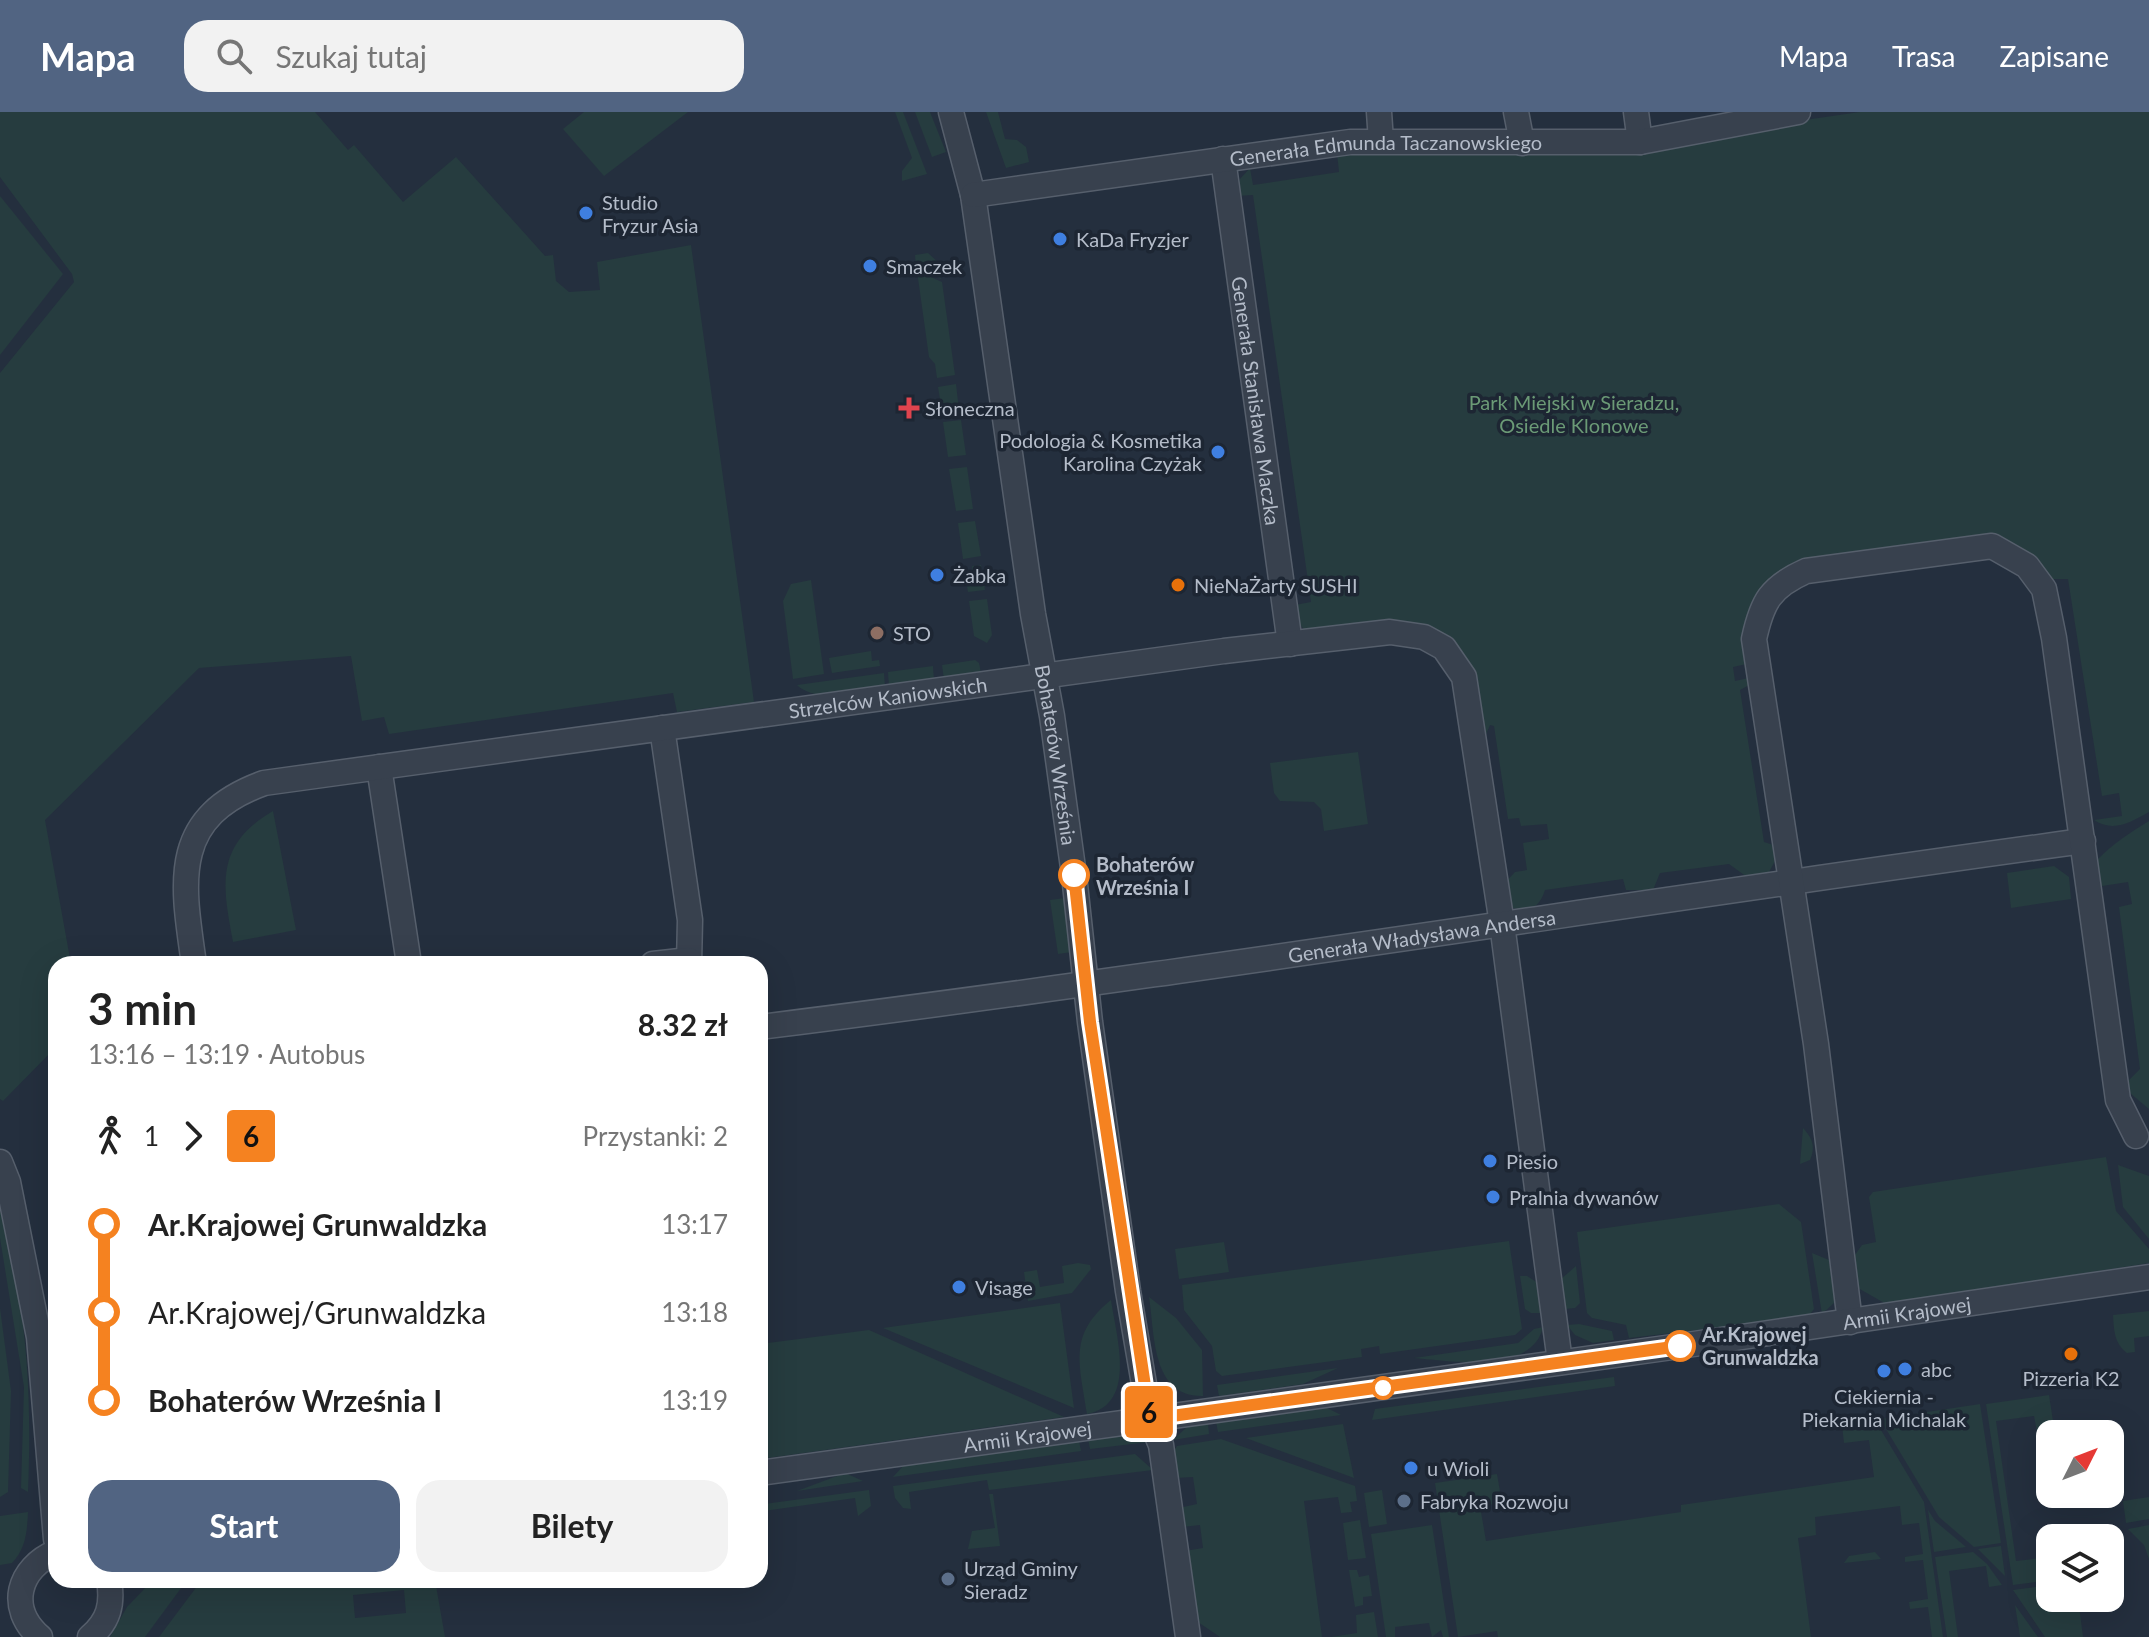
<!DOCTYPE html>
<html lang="pl">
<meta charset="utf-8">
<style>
:root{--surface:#fff;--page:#f2f2f2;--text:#222;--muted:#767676;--accent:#516482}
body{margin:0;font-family:Lato,sans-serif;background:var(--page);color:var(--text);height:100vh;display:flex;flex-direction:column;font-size:30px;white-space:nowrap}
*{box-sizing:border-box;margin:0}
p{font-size:26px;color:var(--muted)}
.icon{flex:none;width:44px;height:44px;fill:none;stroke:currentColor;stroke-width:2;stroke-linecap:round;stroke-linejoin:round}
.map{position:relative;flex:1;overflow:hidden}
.panel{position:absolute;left:48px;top:844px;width:720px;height:632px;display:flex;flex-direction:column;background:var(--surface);border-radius:24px;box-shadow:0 8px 32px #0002}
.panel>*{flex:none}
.badge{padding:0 16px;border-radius:6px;font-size:28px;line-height:52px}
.needle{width:52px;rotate:48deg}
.controls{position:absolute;left:2036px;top:1308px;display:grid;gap:16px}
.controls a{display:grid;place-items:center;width:88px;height:88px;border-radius:16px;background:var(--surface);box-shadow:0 8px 32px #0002;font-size:40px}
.map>.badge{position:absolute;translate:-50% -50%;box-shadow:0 0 0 4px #fff}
.legs{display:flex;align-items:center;gap:12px;height:88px;padding:0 40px;font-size:26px}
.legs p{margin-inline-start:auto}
.summary{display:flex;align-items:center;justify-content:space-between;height:136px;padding:0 40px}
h1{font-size:44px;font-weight:700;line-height:60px}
.cta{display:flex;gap:16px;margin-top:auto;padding:16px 40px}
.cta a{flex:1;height:92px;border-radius:24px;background:var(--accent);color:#fff;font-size:32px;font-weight:700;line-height:92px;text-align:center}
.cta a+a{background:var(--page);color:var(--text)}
ul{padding:0 40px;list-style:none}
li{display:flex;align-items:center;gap:28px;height:88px;font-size:30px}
li i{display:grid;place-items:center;width:12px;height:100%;margin:0 10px;background:currentColor}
li i::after{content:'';width:20px;height:20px;margin:-10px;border:6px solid;border-radius:50%;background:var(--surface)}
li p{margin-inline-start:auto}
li:first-child i{background:linear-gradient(#0000 50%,currentColor 0)}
li:last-child i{background:linear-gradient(currentColor 50%,#0000 0)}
header{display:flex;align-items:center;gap:48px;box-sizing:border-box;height:112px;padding:0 40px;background:var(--accent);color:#fff}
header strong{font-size:38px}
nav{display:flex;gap:44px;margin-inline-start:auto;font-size:28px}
.search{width:560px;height:72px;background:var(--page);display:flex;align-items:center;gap:20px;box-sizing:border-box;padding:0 28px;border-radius:24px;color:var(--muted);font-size:30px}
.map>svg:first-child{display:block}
.green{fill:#263c3f;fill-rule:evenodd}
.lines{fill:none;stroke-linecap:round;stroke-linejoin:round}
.minor-casing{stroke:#565f6c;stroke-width:27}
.minor{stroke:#38414e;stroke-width:24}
.line-1-casing{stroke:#fff;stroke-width:18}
.line-1{stroke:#f58220;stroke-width:12}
.shop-dot{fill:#3f7fe0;stroke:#1d2633;stroke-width:3}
.health-dot{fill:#e0444e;stroke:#1d2633;stroke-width:3}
.food-dot{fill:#e8710a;stroke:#1d2633;stroke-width:3}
.education-dot{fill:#8d6e63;stroke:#1d2633;stroke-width:3}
.stop-1-dot{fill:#fff;stroke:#f58220;stroke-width:4}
.service-dot{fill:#5c6f8a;stroke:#1d2633;stroke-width:3}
.labels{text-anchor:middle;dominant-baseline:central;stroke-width:7;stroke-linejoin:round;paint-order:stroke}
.street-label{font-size:20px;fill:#b4bcc9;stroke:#1d2633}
.poi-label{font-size:20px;fill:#b4bcc9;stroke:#1d2633;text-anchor:start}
.park-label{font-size:20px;fill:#6b9a76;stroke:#1d2633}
.stop-label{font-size:20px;font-weight:bold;fill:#b4bcc9;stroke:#1d2633;text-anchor:start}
</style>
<header>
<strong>Mapa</strong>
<div class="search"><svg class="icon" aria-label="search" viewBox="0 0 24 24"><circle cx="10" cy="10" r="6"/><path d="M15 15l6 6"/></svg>Szukaj tutaj</div>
<nav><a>Mapa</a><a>Trasa</a><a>Zapisane</a></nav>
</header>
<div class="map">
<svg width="2149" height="1525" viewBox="0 0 2149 1525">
<rect width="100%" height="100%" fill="#242f3e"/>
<g class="green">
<polygon points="0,0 315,0 348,38 354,33 403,90 456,45 545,144 553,143 556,169 569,180 600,178 597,150 691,133 754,590 677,600 673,581 389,622 384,605 362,609 351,544 199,556 45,708 71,852 56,852 56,935 3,989 0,987 0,261 74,170 72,162 0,65"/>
<polygon points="584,0 688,0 604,64 563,17"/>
<polygon points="895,0 903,0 927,62 902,69 902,59 912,46"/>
<polygon points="915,0 930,0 946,40 932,45"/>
<polygon points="986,0 998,0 1005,27 1017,28 1026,35 1029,50 1006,56"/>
<path d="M1860,0H2149V700C2131,710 2114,721 2094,708L2122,704L2119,681L2102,684L2068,467H2049L2025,441L1797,452L1751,551L1733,555L1735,569L1753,565L1751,572L1740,578L1764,730L1782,736L1769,760L1756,767L1747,765L1729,752L1660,761L1653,778H1626L1623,767L1545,778C1539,797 1528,801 1510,795L1502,774L1515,760L1527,758L1523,731L1549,727L1547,712L1521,714L1519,706L1508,707L1494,614L1490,613L1481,634L1444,527L1307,521L1297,509L1295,493L1311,490L1253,83L1236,84L1240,67L1250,56L1253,73L1339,60L1337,41L1791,10Z"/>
<polygon points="0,84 63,162 0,243"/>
<polygon points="928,141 939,151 941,167 916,155 915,143"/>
<polygon points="917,159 942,170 955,263 937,266 935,252 929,245"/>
<polygon points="956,272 959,298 951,299 949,292 941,293 938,275"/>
<polygon points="961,308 966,343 948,345 943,310"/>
<polygon points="967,355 973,397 956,399 949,357"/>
<polygon points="975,409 981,444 963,447 958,411"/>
<polygon points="981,453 985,478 968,480 965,462 973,461 972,454"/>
<polygon points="811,468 824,562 793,567 783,489 791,472"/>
<polygon points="987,487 992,523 987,531 974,524 969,489"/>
<polygon points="871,539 872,549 879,548 880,554 832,561 829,546"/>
<polygon points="975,548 979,551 981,561 944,568 942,553"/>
<polygon points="933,554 934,569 889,575 888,560"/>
<path d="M884,561L885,575C859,578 818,593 797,573Z"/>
<polygon points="1358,640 1368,712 1324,719 1321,697 1314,690 1280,689 1274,681 1270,651"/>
<path d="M273,699L296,818L233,830C222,772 215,733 273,699Z"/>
<path d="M2149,709V997L2130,981L2127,970L2140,957L2119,795L2132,792L2128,770L2102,774L2096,769L2097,748C2113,732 2129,721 2149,709Z"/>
<polygon points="2054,754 2069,765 2071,787 2011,796 2007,761"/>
<polygon points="1065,786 1072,840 1058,842 1050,788"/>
<path d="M1803,1016C1812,1026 1816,1034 1810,1048L1800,1052Z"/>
<polygon points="2106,1045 2116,1099 2149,1137 2149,1151 1903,1190 1886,1192 1858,1176 1852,1147 1862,1133 1876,1130 1869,1085 1873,1080"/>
<polygon points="2118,1053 2149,1064 2149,1127 2123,1095"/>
<polygon points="1779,1092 1801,1110 1814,1197 1808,1205 1629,1226 1626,1213 1592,1206 1587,1201 1577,1120"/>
<path d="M0,1098C11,1119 13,1148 17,1171C29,1243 31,1306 28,1380L21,1376L24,1275L0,1126Z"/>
<polygon points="1509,1129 1522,1217 1515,1223 1380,1242 1379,1234 1361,1237 1362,1245 1222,1264 1216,1259 1212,1234 1184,1198 1182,1173"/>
<polygon points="1224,1130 1229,1160 1179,1167 1175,1137"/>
<polygon points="1812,1141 1829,1148 1835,1190 1822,1202"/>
<polygon points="1078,1151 1090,1153 1091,1157 1072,1181 1028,1189 1024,1160 1037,1158 1040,1175 1064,1171 1062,1154"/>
<polygon points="1576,1154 1580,1191 1575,1196 1564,1197 1560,1168"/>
<polygon points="1520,1164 1527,1164 1538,1171 1542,1201 1531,1201 1525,1197"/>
<path d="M1149,1185L1176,1206L1202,1238L1203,1284C1151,1285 1155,1222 1149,1185Z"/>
<path d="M1111,1188C1116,1224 1138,1292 1087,1302C1080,1253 1067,1223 1111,1188Z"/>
<polygon points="1060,1191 1074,1296 883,1216"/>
<polygon points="0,1196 11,1279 8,1380 0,1385"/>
<path d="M2149,1199V1224L2134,1226L2135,1240L2127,1241C2114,1231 2114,1218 2113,1203Z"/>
<polygon points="1579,1212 1612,1219 1614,1228 1593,1231 1575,1223 1567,1213"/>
<path d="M1543,1215C1532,1263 1450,1249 1414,1246L1518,1231L1534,1217Z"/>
<polygon points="869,1218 1064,1305 760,1347 760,1232"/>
<polygon points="1338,1256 1303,1272 1219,1284 1217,1273"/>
<polygon points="1614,1265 1615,1274 1372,1308 1375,1297"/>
<polygon points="2049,1283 2055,1322 2038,1325 2034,1304 1996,1309 2016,1449 2050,1445 2050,1468 2013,1473 1986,1292"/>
<polygon points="1980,1292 2001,1431 1974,1435 1939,1405 1880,1307"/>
<polygon points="1325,1295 1341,1303 1218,1320 1216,1310"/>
<polygon points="1875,1308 1924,1390 1943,1525 1932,1525 1928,1495 1910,1497 1909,1490 1928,1487 1923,1448 1905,1450 1905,1445 1923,1442 1919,1411 1902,1413 1900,1394 1815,1405 1816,1423 1798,1426 1811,1525 1498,1525 1497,1519 1458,1525 1435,1371 1497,1362 1502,1391 1480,1394 1486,1429 1681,1400 1681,1393 1874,1365 1869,1328 1844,1331 1842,1313"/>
<polygon points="1208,1311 1209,1322 1173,1328 1187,1315"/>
<polygon points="1343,1312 1354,1366 1246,1326"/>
<polygon points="1139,1322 1149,1330 1090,1337 1088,1327"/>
<polygon points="1221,1327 1355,1374 1357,1389 1350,1390 1352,1400 1341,1401 1338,1385 1304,1389 1322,1525 1220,1525 1195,1508 1185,1439 1203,1436 1200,1413 1182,1415 1179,1396 1197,1392 1193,1365 1175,1366 1173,1340 1177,1334"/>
<polygon points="1079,1329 1081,1339 893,1365 903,1354"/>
<polygon points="1135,1342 1153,1358 989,1378 987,1368 909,1380 911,1397 903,1396 895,1386 893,1374"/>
<polygon points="845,1361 863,1369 797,1379"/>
<polygon points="869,1378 871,1394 858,1404 855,1386 764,1399 764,1392"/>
<polygon points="1382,1378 1387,1412 1369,1415 1364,1381"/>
<polygon points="989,1382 993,1382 1000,1434 968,1437 972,1419 995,1416"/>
<polygon points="2149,1385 2149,1407 2126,1411 2123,1389"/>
<polygon points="1928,1398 1935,1409 1966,1435 1934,1440"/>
<path d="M28,1400C27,1420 26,1436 12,1451L0,1453V1404Z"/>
<polygon points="1360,1408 1366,1446 1348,1448 1343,1411"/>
<polygon points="1432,1413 1449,1525 1443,1525 1441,1518 1432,1525 1429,1511 1395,1515 1395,1525 1386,1525 1371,1422"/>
<polygon points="2149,1413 2149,1447 2144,1433 2128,1417"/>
<polygon points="2001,1434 2005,1464 1978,1437"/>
<polygon points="1875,1440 1881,1447 1844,1451 1849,1444"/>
<polygon points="1973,1440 1987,1452 2002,1473 1989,1475 1986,1454 1949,1459 1958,1525 1947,1525 1935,1445"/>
<polygon points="1349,1458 1357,1458 1359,1465 1369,1463 1372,1484 1363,1485 1363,1493 1355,1495"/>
<polygon points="153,1468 187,1468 145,1525 110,1525 127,1495"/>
<path d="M221,1468H435L445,1525H159L198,1473ZM404,1478L406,1501L355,1506L353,1483Z"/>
<polygon points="2050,1473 2050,1486 2078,1486 2083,1525 2045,1525 2013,1478"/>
<polygon points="2015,1493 2038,1525 2020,1525"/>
<polygon points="1374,1500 1378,1525 1331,1525 1357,1521 1356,1503"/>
</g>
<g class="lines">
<defs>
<g id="minor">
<path id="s1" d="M951,0L973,83L1033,502L1052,604L1074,763L1090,910L1128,1179L1150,1307L1161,1333L1188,1525"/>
<polyline points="1379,0 1381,29"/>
<polyline points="1516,0 1522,31"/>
<polyline points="1636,0 1640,30"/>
<path id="s2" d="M1223,47L1290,532"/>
<path id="s3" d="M973,83L1350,30H1640L1798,0"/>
<polyline points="662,616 690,808 689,852"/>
<polyline points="379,655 409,852"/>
<path id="s4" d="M194,852C182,769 170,705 264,671L1224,539L1390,520L1424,525L1444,536L1464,565L1502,812L1560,1250"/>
<polyline points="653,852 689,848"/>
<path id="s5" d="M760,915C1202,860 1642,789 2083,729"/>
<polyline points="0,1050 8,1070 39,1225 56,1427"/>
<path d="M1850,1210L1816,932L1754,527C1762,490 1770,475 1806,459L1992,434L2027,454L2044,477L2054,526L2118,988L2136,1024"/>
<path id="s6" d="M760,1361L1680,1234L2149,1165"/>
<path d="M40,1525C7,1496 18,1456 56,1440"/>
<path d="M90,1525C109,1509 113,1492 109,1468"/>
</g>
</defs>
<use href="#minor" class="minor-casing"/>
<use href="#minor" class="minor"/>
</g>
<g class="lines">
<defs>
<polyline id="line-1" points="1074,763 1090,910 1150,1307 1680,1234"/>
</defs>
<use href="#line-1" class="line-1-casing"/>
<use href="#line-1" class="line-1"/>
</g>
<g class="shop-dot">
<circle cx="586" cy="101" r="8"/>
<circle cx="1060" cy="127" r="8"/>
<circle cx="870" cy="154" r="8"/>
<circle cx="1218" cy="340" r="8"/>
<circle cx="937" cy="463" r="8"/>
<circle cx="1490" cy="1049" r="8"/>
<circle cx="1493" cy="1085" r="8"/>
<circle cx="959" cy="1175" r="8"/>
<circle cx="1905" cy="1257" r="8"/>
<circle cx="1884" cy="1259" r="8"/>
<circle cx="1411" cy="1356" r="8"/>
</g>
<path class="health-dot" d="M905 284h8v8h8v8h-8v8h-8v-8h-8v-8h8z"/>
<g class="food-dot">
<circle cx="1178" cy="473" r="8"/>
<circle cx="2071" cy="1242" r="8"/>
</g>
<circle class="education-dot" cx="877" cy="521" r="8"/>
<g class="stop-1-dot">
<circle cx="1074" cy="763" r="14"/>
<circle cx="1680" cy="1234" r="14"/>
<circle cx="1383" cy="1276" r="10"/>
</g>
<g class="service-dot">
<circle cx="1404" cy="1389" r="8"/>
<circle cx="948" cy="1467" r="8"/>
</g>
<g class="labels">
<g class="street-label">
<text stroke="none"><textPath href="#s3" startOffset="416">Generała Edmunda Taczanowskiego</textPath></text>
<text stroke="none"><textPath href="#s2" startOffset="244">Generała Stanisława Maczka</textPath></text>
<text stroke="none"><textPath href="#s4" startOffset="848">Strzelców Kaniowskich</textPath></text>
<text stroke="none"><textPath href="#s1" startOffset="652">Bohaterów Września</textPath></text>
<text stroke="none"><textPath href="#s5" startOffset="668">Generała Władysława Andersa</textPath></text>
<text stroke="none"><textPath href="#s6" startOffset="1158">Armii Krajowej</textPath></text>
<text stroke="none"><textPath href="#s6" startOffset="270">Armii Krajowej</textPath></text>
</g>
<g class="poi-label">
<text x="602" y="90">Studio<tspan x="602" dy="23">Fryzur Asia</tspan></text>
<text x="1076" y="127">KaDa Fryzjer</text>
<text x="886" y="154">Smaczek</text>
<text x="925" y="296">Słoneczna</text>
<text x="1202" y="328" text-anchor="end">Podologia &amp; Kosmetika<tspan x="1202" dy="23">Karolina Czyżak</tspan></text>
<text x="953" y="463">Żabka</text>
<text x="1194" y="473">NieNaŻarty SUSHI</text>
<text x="893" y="521">STO</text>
<text x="1506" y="1049">Piesio</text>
<text x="1509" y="1085">Pralnia dywanów</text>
<text x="975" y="1175">Visage</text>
<text x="1921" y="1257">abc</text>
<text x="2071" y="1266" text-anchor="middle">Pizzeria K2</text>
<text x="1884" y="1284" text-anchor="middle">Ciekiernia -<tspan x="1884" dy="23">Piekarnia Michalak</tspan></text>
<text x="1427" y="1356">u Wioli</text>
<text x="1420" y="1389">Fabryka Rozwoju</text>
<text x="964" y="1456">Urząd Gminy<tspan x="964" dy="23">Sieradz</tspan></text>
</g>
<g class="park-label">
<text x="1574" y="290">Park Miejski w Sieradzu,<tspan x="1574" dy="23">Osiedle Klonowe</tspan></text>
</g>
<g class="stop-label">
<text x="1096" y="752">Bohaterów<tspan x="1096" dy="23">Września I</tspan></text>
<text x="1702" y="1222">Ar.Krajowej<tspan x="1702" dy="23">Grunwaldzka</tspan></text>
</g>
</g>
</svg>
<div class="controls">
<a><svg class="needle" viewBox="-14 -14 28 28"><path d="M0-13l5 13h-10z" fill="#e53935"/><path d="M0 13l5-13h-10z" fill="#767676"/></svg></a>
<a><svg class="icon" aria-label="layers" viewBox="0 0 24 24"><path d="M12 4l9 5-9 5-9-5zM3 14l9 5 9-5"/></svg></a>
</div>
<b class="badge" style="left:1149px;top:1300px;background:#f58220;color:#111">6</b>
<section class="panel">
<div class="summary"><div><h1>3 min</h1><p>13:16 – 13:19 · Autobus</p></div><b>8.32 zł</b></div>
<div class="legs"><svg class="icon" aria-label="walk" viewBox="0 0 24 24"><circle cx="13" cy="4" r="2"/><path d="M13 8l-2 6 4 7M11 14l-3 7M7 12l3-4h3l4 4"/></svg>1<svg class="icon" aria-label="forward" viewBox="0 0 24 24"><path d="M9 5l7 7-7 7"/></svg><b class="badge" style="background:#f58220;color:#111">6</b><p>Przystanki: 2</p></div>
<ul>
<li><i style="color:#f58220"></i><b>Ar.Krajowej Grunwaldzka</b><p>13:17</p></li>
<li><i style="color:#f58220"></i><span>Ar.Krajowej/Grunwaldzka</span><p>13:18</p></li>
<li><i style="color:#f58220"></i><b>Bohaterów Września I</b><p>13:19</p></li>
</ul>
<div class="cta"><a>Start</a><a>Bilety</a></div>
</section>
</div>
